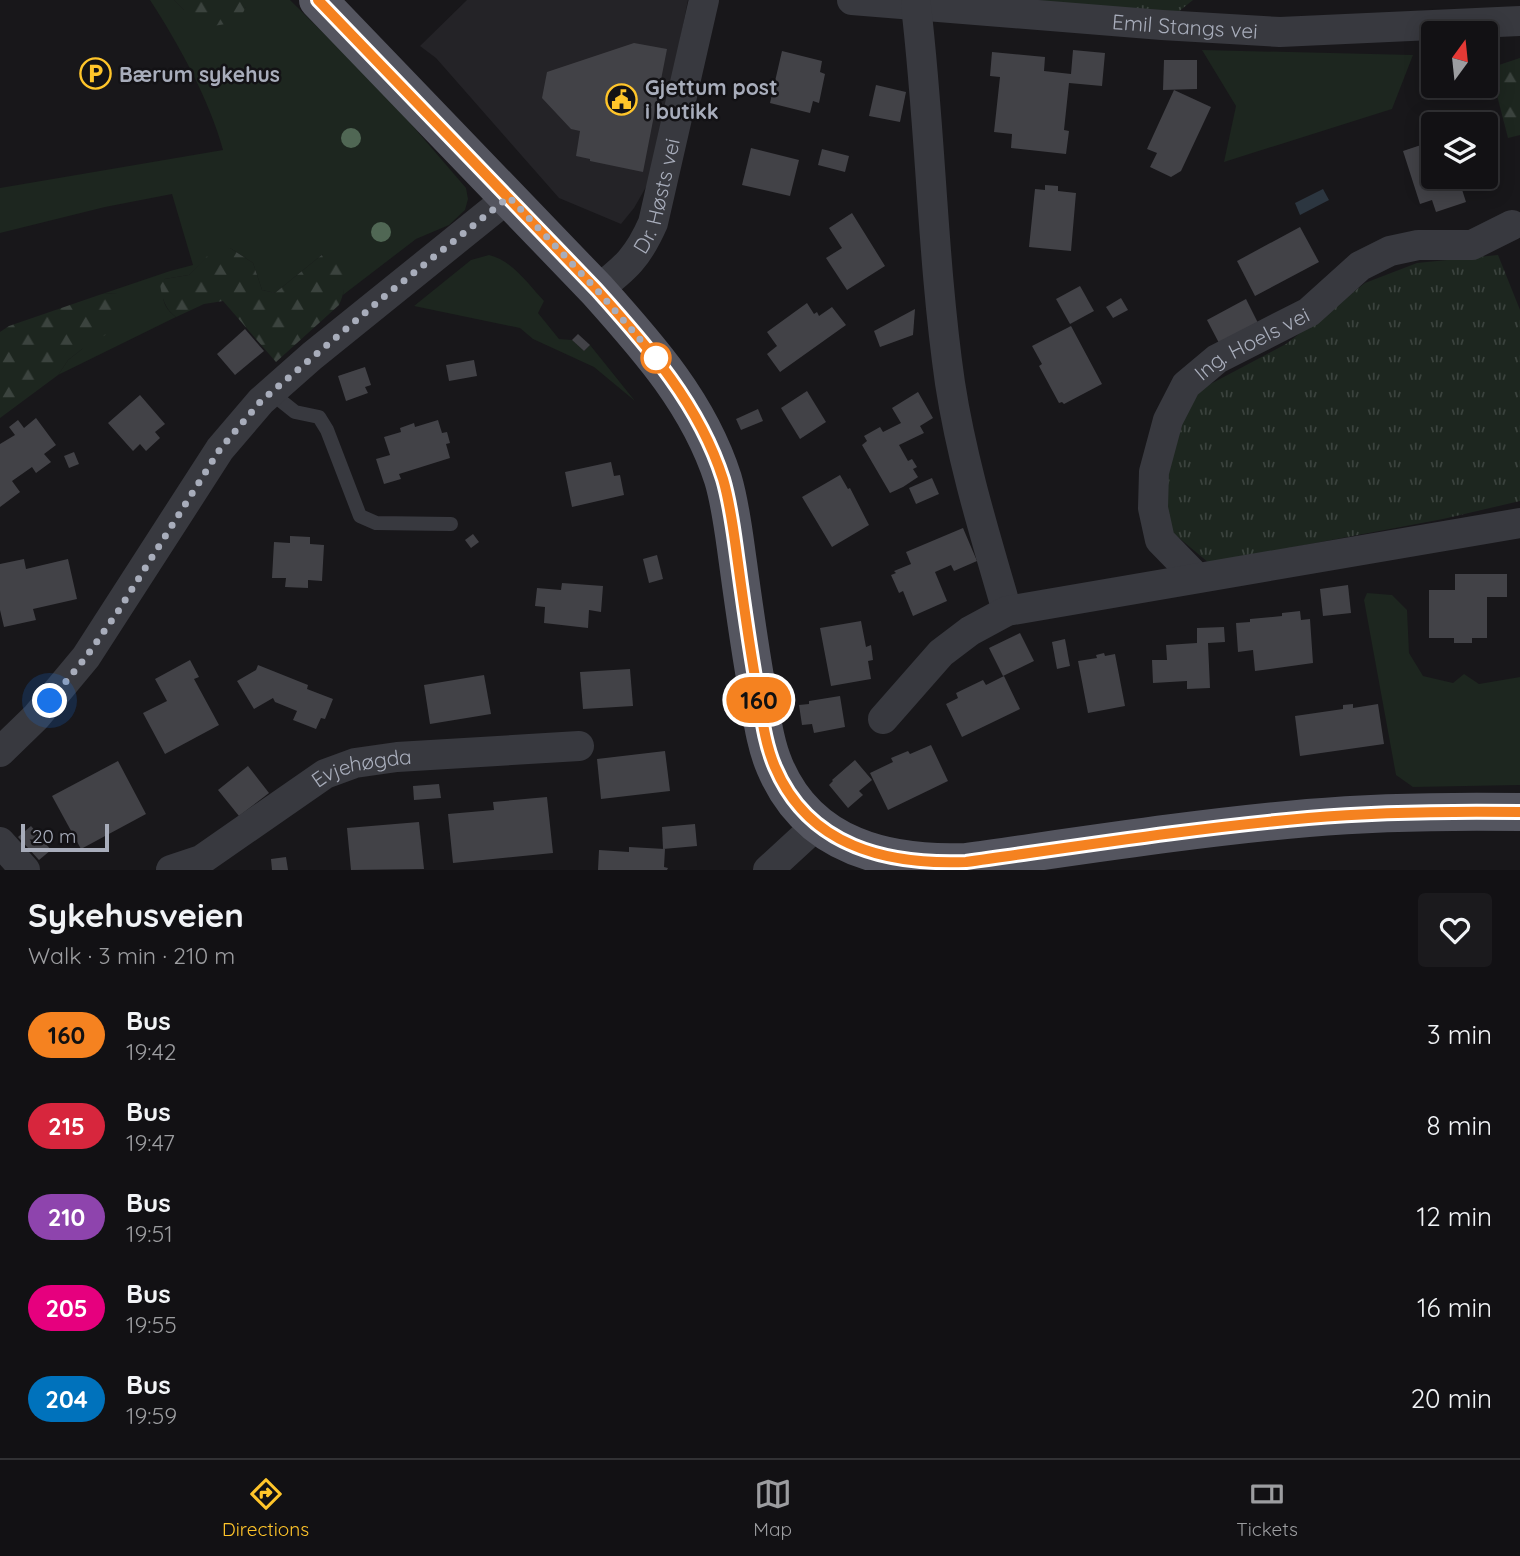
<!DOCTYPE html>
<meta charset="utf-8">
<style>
:root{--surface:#121114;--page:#1b1a1d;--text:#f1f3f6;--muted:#9c9da0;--line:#313134;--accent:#ffc52a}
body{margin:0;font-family:Quicksand,sans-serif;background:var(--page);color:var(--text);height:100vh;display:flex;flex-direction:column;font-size:26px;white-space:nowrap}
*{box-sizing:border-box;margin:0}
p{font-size:23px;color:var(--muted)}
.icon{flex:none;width:38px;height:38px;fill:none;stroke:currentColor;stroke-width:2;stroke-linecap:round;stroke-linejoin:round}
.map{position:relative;height:870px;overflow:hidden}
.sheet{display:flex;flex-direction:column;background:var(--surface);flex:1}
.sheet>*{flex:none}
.badge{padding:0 14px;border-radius:23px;font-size:24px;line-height:46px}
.needle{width:46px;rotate:15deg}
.tools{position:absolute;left:1421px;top:21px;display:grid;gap:14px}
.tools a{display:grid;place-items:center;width:77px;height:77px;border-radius:7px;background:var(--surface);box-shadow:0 4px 18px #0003,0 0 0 2px var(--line);font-size:35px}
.scale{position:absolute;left:21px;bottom:18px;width:88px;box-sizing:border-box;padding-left:7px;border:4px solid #a8adbb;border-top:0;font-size:19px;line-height:24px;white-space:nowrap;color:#a8adbb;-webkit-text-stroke:5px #131215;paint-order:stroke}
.you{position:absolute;width:35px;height:35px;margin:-18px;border:5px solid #fff;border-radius:50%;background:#1a73e8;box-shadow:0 0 0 10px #1a73e833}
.map>.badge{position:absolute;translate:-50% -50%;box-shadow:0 0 0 4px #fff}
.round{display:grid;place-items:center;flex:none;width:74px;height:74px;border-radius:7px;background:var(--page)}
.headline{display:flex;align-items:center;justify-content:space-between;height:119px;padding:0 28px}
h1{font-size:33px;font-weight:800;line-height:52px}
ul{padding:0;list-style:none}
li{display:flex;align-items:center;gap:21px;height:91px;padding:0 28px}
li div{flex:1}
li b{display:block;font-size:26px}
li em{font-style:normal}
li .badge{min-width:77px;font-weight:700;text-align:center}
.tab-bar{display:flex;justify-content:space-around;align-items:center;height:98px;border-top:2px solid var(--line);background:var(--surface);font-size:19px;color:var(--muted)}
.tab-bar a{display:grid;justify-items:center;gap:4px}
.tab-bar .current{color:var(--accent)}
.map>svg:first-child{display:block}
.built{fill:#242327}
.grass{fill:#1d261f}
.forest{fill:url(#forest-firs)}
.park{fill:url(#park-tufts)}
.water{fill:#2c3640}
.building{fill:#424247}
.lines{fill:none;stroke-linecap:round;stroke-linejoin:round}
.lane{stroke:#38393f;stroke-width:14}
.street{stroke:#38393f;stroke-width:30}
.primary{stroke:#54555f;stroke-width:38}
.tree{fill:#506754}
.line-casing{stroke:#fff;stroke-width:16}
.line{stroke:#f58220;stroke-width:10}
.walk{stroke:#a8adbb;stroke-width:7;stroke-dasharray:0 12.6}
.stop-dot{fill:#fff;stroke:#f58220;stroke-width:3.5}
.labels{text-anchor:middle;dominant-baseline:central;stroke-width:5;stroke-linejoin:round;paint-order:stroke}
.street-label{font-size:21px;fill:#a8adbb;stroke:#131215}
.poi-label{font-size:21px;font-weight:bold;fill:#a8adbb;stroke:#131215;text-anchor:start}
</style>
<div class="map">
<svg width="1520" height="870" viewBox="0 0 1520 870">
<defs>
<pattern id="forest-firs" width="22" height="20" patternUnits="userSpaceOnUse" patternTransform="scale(1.75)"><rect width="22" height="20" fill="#1d261f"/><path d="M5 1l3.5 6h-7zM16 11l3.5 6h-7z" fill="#3b433e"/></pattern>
<pattern id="park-tufts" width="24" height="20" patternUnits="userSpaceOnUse" patternTransform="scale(1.75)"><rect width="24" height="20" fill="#1d261f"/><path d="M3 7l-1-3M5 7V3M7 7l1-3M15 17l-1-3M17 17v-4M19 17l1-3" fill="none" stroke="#3b433e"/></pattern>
</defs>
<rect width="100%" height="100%" fill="#18171a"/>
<polygon class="built" points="467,0 688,0 654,173 634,208 621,224 559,198 436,58 420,46"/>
<g class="grass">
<path d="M150,0H174L184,10L246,8V0H290L387,96L466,188L468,199L465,210L449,225L416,239L343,295L345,276L323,254L275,293L262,290L253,263L230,248L205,259L189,275L165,279C161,296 162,307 176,317L58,375L68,360L82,349L118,293L102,294L170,271L193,265L172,194L105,207L0,233V188L223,150C210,101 178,43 150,0Z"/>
<polygon points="1202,50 1413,55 1392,109 1224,162 1236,106"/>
<path d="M489,255C512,260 529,285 544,301L538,313L559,339L572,340L584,351L590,345L635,401L594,367L533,339L520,328L414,306L471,260Z"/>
<polygon points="1367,593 1392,595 1407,610 1409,653 1423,676 1453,683 1464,674 1479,684 1520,677 1520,785 1413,787 1396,775 1364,600"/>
</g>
<g class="forest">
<polygon points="174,0 246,0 246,7 238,22 207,27 184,10"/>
<polygon points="1520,58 1520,135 1508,138 1490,68"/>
<path d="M230,248L253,263L262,290L275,293L323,254L338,253C349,266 346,290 339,305L276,362L223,301L204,304L176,317C165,309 162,298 160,284L165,279L189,275L214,249Z"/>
<polygon points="118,293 126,296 129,307 112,331 82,349 68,360 58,375 0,418 0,332 9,326 102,294"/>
</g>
<g class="park">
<polygon points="857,0 1193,0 1162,25"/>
<polygon points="1498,255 1520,310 1520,501 1443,519 1209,563 1172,532 1160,473 1178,420 1201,389 1286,344 1365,283 1417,263"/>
</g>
<polygon class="water" points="1323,189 1329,200 1300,215 1295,203"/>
<g class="building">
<polygon points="634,43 667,49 643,172 590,161 590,159 576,156 580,131 571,129 542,98 547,72"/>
<polygon points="1073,50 1105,53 1102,86 1069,83 1064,130 1069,131 1066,154 1011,148 1012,134 994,132 1000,77 990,76 992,52 1045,57 1044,71 1071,74"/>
<polygon points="782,51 822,61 820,72 825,74 819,103 813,101 810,113 770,103"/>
<polygon points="1164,60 1197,60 1197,89 1163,90"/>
<polygon points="876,85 906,92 900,122 869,116"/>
<polygon points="1174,90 1211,107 1181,171 1171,177 1150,167 1157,153 1147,149"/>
<polygon points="1433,136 1433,177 1458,177 1466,202 1436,212 1432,200 1420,204 1403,151 1424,144 1423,139"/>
<polygon points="751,148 799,160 790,196 742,185"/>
<polygon points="822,149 849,156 845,172 818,165"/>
<polygon points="1045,185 1058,186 1058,191 1076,193 1071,251 1029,247 1035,189 1045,190"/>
<polygon points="852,213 885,266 847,290 826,258 842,248 829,228"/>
<polygon points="1300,227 1319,262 1255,296 1237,261"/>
<polygon points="1080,286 1094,311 1070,324 1056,299"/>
<polygon points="1121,298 1128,310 1113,318 1106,307"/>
<polygon points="1246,299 1258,323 1219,343 1207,320"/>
<polygon points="807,303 814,314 817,312 819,316 832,307 846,325 780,372 767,354 777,346 767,332"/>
<polygon points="915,309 913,335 880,347 874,331"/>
<polygon points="1071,326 1102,384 1064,404 1062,402 1059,403 1039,366 1042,364 1032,346"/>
<polygon points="245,329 264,351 235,375 217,354"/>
<polygon points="578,334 590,345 584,351 572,340"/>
<polygon points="474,360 477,376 449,381 446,365"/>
<polygon points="365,367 371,385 365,387 368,393 346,401 338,376"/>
<polygon points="807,391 826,422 800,439 781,408"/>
<polygon points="918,392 933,418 920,426 924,433 899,445 908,461 912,459 917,467 913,469 918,477 903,487 890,493 862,445 867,441 864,436 880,427 883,432 901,423 892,408"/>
<polygon points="140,395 165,424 155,432 160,438 146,451 140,444 133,451 108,423"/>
<polygon points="758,409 763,421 741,430 736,419"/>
<polygon points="36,418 56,445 44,454 51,462 36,473 32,467 12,481 20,492 0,507 0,444 15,435 9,427 18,420 24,428"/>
<polygon points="438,420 442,433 447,432 450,443 446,444 450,458 399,474 401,479 384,484 376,459 390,455 384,437 401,432 400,428 414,423 415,427"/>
<polygon points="74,452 79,464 69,468 64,456"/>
<polygon points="611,462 614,476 620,475 624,495 572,507 565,472"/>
<polygon points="840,475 848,489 850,488 869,525 832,547 802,497"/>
<polygon points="932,478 939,494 916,504 909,488"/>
<polygon points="963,528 977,561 954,571 951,565 935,572 947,601 913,616 903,591 899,593 891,575 896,573 894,571 911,564 906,552"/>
<polygon points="473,534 479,542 471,548 465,540"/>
<polygon points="290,536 310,537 310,544 324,545 322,581 308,580 308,588 285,587 286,578 272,578 274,542 290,543"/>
<polygon points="657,555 663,579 649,583 643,559"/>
<polygon points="24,559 26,569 68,559 77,599 33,609 36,620 4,627 0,610 0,564"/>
<polygon points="1455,574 1507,574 1507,597 1487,597 1487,638 1472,638 1472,643 1454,643 1454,638 1429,638 1429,590 1455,590"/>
<polygon points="562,583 603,586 601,612 589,610 588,628 544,623 545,607 535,606 537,588 561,590"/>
<polygon points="1348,585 1351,613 1323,616 1320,589"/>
<polygon points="1300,611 1301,620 1310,619 1313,663 1255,671 1253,650 1238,652 1236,623 1250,622 1250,619 1282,616 1282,613"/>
<polygon points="861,621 866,647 871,645 873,660 868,661 871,679 831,686 820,628"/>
<polygon points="1224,627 1225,642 1208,643 1210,688 1187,689 1187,681 1153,683 1152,660 1167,660 1166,645 1197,643 1197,628"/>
<polygon points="1020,633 1034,661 1003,676 989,648"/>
<polygon points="1065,639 1070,666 1057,669 1052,642"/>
<polygon points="1104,653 1105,656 1115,654 1125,706 1088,713 1078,661 1097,658 1096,655"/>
<polygon points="190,660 199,677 194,679 219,725 165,754 143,713 167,701 155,679"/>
<polygon points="258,665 308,685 307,689 333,699 325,719 321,718 316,729 293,720 297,711 275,702 273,698 254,709 237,681 256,670"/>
<polygon points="630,669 633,706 583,709 580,672"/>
<polygon points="484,675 491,714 430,724 424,685"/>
<polygon points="1004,676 1020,709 962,737 946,704 958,698 956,693 983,680 986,685"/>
<polygon points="840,696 845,727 814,733 812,724 802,725 799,705 809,704 809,701"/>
<polygon points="1353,704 1353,708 1378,704 1384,744 1300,756 1295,716 1343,709 1343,705"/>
<polygon points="931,745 948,781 888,810 870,773 893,762 891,758 908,751 910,754"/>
<polygon points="665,751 670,791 601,799 597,759"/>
<polygon points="855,760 872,780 859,791 863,795 848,808 829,785 833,781 832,780"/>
<polygon points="118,761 146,814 81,849 52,796"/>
<polygon points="248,766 269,793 239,816 218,790"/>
<polygon points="439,784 441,798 414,800 413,786"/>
<polygon points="547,797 553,853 453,863 448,814 494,810 493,802"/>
<polygon points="419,822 424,869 351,870 347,828"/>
<polygon points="695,824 697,846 663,849 662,827"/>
<polygon points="31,826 51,850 39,860 18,837"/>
<polygon points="629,847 665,849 664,867 668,868 667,870 598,870 599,850 629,852"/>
<polygon points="286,857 288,870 272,870 271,859"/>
</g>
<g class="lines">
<polyline class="lane" points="270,392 295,412 319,417 327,430 360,516 376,523 451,524"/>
<g class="street">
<path id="s1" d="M852,0L1162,25L1280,32L1520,21"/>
<path d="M916,6C931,132 932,258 950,383C962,461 985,535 1007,611"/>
<path id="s2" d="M597,290C626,268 638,257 653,223L704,0"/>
<path id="s3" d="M1196,577L1160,540L1153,508L1154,472L1168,420L1186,385L1217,359L1309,312L1360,266L1390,251L1418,245H1472L1512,225"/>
<polyline points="883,719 941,653 970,631 1007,611 1520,523"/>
<polyline points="0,752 36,717 86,657 220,449 261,401 312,356 509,197"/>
<polyline points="0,842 25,870"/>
<path id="s4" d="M171,870L201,860L325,774L355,763L397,757L579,746"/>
<polyline points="768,870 818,824"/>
</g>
<path class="primary" d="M318,0L597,290C649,348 699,404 723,479C731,506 734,535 738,563C744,607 750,651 758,694C762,718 765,744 775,767C809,847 888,865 966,862C1080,846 1194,828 1308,818C1378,812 1450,811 1520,812"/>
</g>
<g class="tree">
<circle cx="351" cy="138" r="10"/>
<circle cx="381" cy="232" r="10"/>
</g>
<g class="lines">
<defs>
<path id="line" d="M318,0L597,290C649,348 699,404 723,479C731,506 734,535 738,563C744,607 750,651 758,694C762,718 765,744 775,767C809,847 887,865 966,862C1080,846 1194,828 1308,818C1378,812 1450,811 1520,812"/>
</defs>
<use href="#line" class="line-casing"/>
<use href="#line" class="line"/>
<polyline class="walk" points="50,701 86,657 117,613 220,449 261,401 386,295 509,197 597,290 658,360 656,358"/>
</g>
<defs>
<symbol id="parking-ring" viewBox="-11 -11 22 22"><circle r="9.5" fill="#131215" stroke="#ffc52a" stroke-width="1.5"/><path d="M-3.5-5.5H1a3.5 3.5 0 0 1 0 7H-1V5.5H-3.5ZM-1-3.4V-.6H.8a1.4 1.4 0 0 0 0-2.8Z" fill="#ffc52a"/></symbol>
<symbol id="civic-ring" viewBox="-11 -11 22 22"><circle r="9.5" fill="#131215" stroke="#ffc52a" stroke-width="1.5"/><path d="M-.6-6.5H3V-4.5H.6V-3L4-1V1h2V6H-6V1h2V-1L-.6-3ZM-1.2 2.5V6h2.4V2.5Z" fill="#ffc52a"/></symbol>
</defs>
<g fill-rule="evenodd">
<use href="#parking-ring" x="78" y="56" width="35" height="35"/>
<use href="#civic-ring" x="604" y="82" width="35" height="35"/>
</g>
<circle class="stop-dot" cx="656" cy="358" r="14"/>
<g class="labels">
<g class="street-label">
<text stroke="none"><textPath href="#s1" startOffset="334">Emil Stangs vei</textPath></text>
<text stroke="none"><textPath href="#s2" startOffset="116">Dr. Høsts vei</textPath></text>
<text stroke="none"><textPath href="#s3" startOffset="292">Ing. Hoels vei</textPath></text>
<text stroke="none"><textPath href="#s4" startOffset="220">Evjehøgda</textPath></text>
</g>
<g class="poi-label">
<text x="119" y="74">Bærum sykehus</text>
<text x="645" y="87">Gjettum post<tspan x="645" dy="24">i butikk</tspan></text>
</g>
</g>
</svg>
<div class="tools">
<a><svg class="needle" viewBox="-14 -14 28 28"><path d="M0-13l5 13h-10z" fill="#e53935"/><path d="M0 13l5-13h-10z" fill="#9c9da0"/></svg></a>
<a><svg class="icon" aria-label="layers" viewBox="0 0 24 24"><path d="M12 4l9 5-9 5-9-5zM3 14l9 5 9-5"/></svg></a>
</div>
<div class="scale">20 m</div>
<div class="you" style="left:50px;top:701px"></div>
<b class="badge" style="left:759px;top:700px;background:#f58220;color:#111">160</b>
</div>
<section class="sheet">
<div class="headline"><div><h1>Sykehusveien</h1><p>Walk · 3 min · 210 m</p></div><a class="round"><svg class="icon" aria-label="heart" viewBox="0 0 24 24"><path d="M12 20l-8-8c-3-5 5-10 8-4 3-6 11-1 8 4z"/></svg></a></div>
<ul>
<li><span class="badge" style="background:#f58220;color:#111">160</span><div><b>Bus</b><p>19:42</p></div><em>3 min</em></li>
<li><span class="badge" style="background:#d7263d;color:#fff">215</span><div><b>Bus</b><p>19:47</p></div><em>8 min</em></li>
<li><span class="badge" style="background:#8e44ad;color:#fff">210</span><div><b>Bus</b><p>19:51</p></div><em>12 min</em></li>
<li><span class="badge" style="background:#e6007e;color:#fff">205</span><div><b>Bus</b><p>19:55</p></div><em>16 min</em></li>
<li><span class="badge" style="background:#0072bc;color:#fff">204</span><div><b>Bus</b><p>19:59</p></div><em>20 min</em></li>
</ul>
</section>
<nav class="tab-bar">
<a class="current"><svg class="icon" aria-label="directions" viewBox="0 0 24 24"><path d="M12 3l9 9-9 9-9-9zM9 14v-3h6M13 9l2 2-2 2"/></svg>Directions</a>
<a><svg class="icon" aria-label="map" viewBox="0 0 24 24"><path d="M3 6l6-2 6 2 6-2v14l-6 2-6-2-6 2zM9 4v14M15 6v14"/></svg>Map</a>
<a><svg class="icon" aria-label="tickets" viewBox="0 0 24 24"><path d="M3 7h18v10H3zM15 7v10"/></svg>Tickets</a>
</nav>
